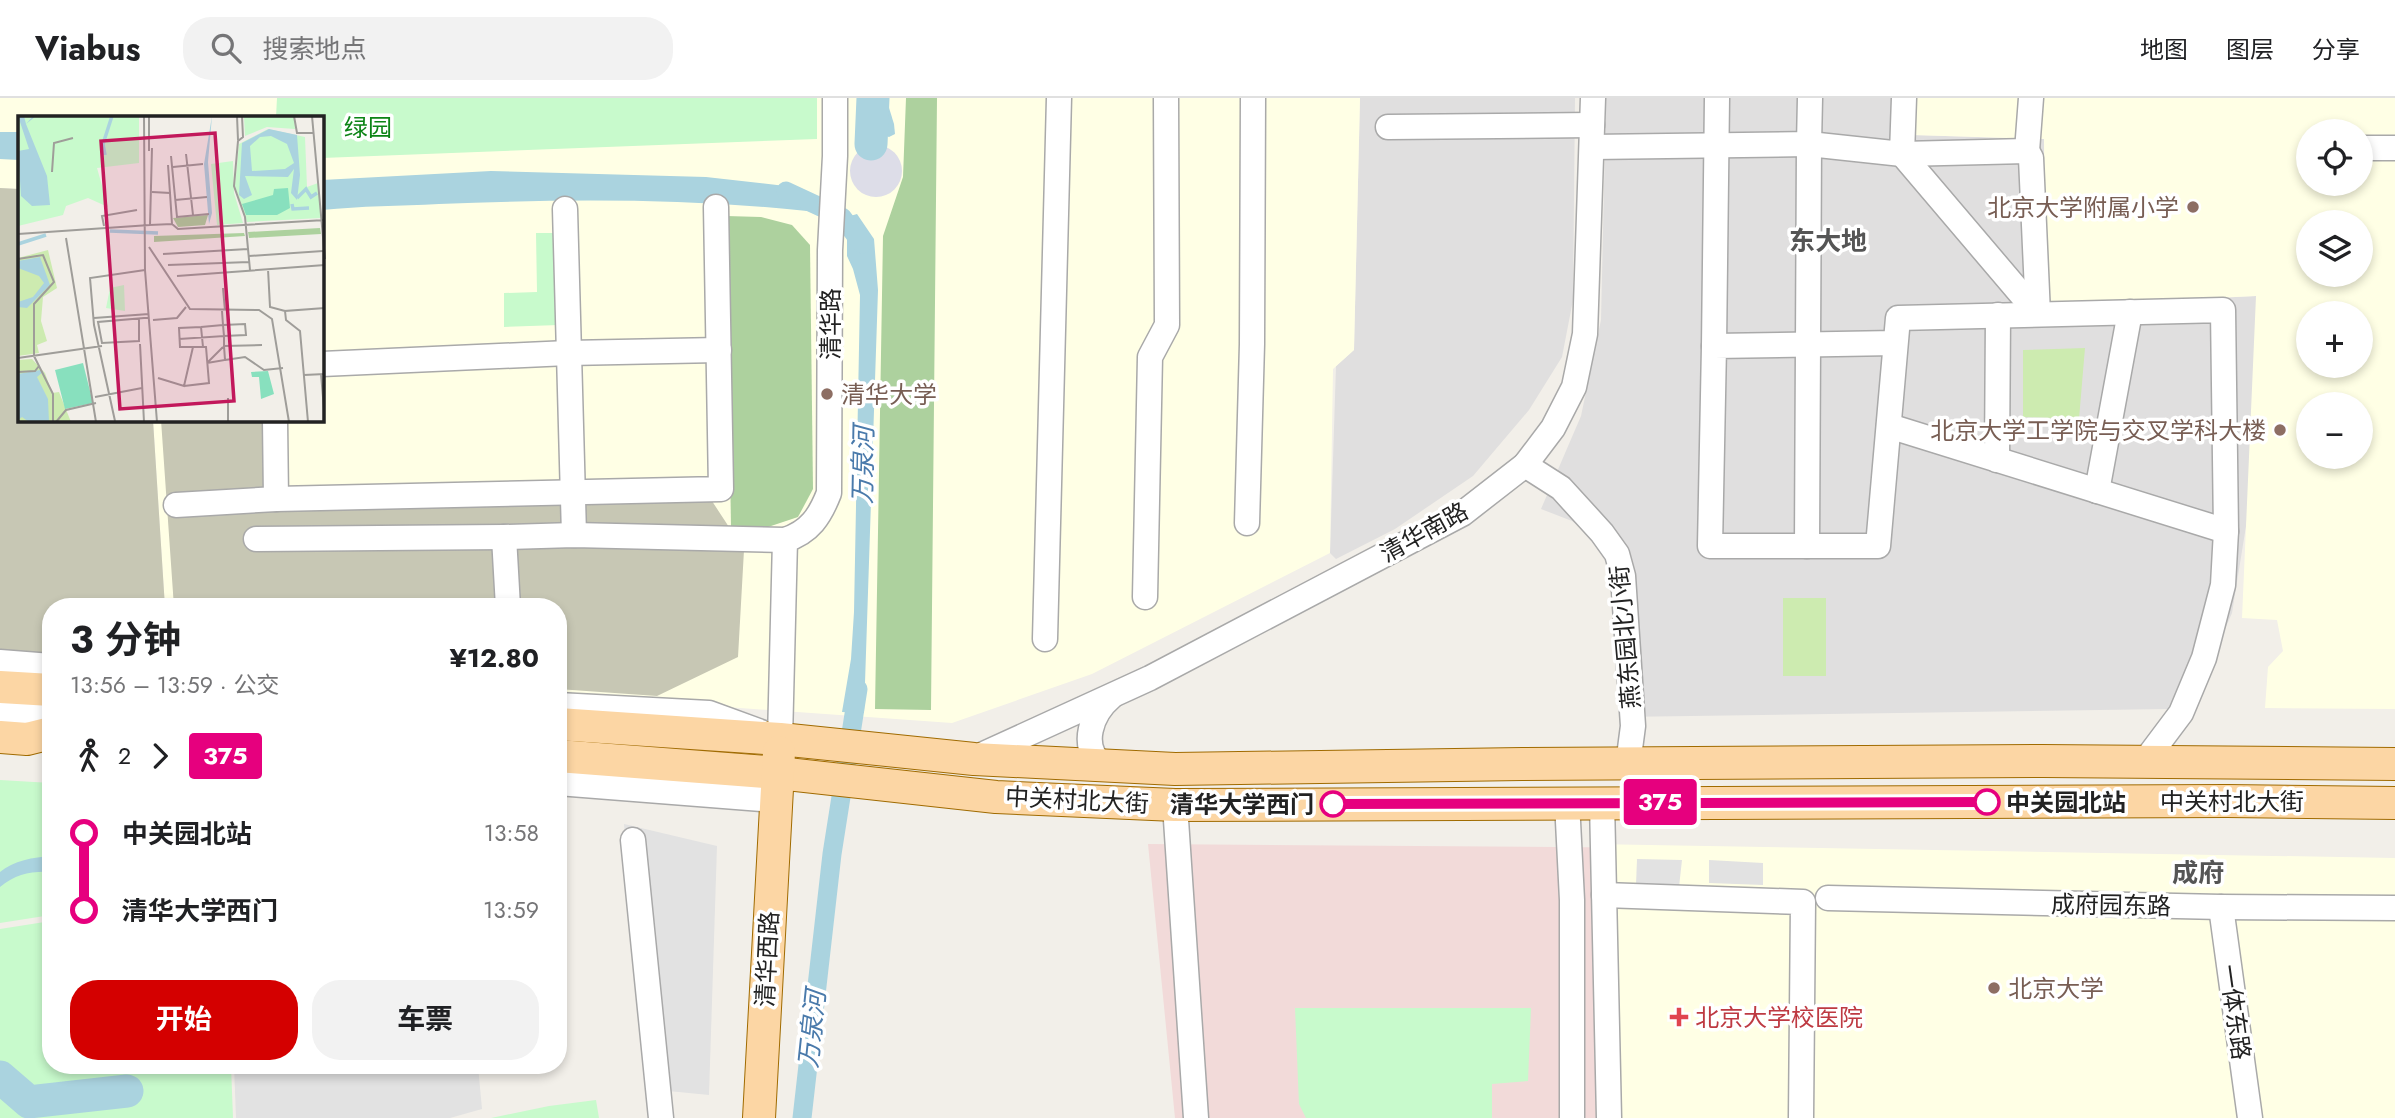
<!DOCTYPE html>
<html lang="zh">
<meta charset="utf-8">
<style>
:root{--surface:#fff;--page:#f2f2f2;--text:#202124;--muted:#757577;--line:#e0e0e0;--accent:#d40000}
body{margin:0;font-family:Jost,"Noto Sans SC",sans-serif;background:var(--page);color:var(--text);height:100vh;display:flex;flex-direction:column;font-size:26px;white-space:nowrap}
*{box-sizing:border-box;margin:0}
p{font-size:23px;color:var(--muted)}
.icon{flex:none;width:38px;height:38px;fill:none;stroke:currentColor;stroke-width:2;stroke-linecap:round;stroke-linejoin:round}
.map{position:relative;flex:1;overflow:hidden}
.panel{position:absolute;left:42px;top:500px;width:525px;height:476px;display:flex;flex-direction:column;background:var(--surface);border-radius:28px;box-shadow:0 4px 10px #0003}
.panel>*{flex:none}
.badge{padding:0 14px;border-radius:5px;font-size:24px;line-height:46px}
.controls{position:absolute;left:2296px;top:21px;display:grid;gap:14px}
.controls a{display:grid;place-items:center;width:77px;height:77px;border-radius:50%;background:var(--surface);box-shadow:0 4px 10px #0003;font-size:35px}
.map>.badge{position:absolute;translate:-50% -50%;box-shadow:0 0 0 4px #fff}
.legs{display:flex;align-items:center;gap:10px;height:77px;padding:0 28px;font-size:23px}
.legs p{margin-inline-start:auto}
.headline{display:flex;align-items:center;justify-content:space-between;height:119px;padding:0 28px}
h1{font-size:38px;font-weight:700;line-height:52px}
.action{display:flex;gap:14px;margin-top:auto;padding:14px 28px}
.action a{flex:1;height:80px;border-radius:28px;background:var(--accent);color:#fff;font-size:28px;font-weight:700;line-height:80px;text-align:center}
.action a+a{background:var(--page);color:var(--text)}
ul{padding:0 28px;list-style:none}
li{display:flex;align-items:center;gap:24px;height:77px;font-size:26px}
li i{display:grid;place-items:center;width:10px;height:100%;margin:0 9px;background:currentColor}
li i::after{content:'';width:18px;height:18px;margin:-9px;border:5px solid;border-radius:50%;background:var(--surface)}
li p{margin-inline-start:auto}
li:first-child i{background:linear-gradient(#0000 50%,currentColor 0)}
li:last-child i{background:linear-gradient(currentColor 50%,#0000 0)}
header{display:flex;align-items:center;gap:42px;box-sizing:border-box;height:98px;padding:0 35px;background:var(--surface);border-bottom:2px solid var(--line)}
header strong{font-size:33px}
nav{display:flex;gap:38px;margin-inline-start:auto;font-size:24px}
.search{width:490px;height:63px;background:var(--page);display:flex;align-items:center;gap:18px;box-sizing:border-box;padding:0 24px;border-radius:28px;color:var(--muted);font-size:26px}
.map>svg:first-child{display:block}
.residential{fill:#e0dfdf}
.commercial{fill:#f2dad9}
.education{fill:#ffffe5;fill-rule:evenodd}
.construction{fill:#c7c7b4}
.grass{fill:#cdebb0}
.forest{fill:#add19e}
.park{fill:#c8facc}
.parking{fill:#e2e2e2}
.plaza{fill:#dddde8}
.water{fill:#aad3df}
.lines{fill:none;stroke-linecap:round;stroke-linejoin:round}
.canal{stroke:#aad3df;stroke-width:19}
.river{stroke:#aad3df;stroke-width:33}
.minor-casing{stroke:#a9a9a9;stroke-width:27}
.major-casing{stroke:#a06b00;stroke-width:34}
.minor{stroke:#fff;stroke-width:24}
.major{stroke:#fcd6a4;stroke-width:32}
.line-1-casing{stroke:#fff;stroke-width:16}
.line-1{stroke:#e6007e;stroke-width:10}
.education-dot{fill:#8d6e63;stroke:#fff;stroke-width:2.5}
.stop-1-dot{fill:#fff;stroke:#e6007e;stroke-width:3.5}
.health-dot{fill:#e0444e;stroke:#fff;stroke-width:2.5}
.labels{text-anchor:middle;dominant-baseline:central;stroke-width:7;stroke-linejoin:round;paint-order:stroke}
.park-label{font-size:24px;fill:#0c8416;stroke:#fff}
.education-label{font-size:24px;fill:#785e54;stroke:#fff;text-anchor:end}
.street-label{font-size:24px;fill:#222;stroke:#fff}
.stop-label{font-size:24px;font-weight:bold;fill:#222;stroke:#fff;text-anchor:start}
.health-label{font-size:24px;fill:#be3a42;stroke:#fff;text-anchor:start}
.neighbourhood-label{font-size:26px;font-weight:bold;fill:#555;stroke:#fff}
.water-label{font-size:26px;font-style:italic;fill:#4a7aab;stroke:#fff}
.inset-river{fill:none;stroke:#aad3df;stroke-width:3.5}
.inset-road{fill:none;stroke:#9f9d99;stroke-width:2}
.view{fill:#c2185b;fill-opacity:0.15;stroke:#c2185b;stroke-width:3.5}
.inset-edge{fill:none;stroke:#222;stroke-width:3.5}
</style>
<header>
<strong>Viabus</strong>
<div class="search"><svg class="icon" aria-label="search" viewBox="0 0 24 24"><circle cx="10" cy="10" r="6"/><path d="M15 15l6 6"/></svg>搜索地点</div>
<nav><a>地图</a><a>图层</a><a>分享</a></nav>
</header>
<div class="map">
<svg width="2395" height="1020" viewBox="0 0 2395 1020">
<rect width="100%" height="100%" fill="#f2efe9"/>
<g class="residential">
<polygon points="1360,0 1575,0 1573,202 1562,259 1529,312 1473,378 1395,431 1336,461 1330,455 1336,268 1354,252"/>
<polygon points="1606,0 1913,0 1913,37 2044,41 2046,208 2257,198 2247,422 2232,515 2206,575 2168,611 1620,619 1609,461 1596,441 1572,423 1541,411 1581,318 1601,222"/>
</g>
<polygon class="commercial" points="1148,746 1829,751 1822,1020 1175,1020"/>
<g class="education">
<polygon points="0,0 1360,0 1354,252 1333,271 1330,455 1092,576 952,625 558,597 558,509 165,509 153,322 322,322 322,19 19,19 19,91 0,90"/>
<path d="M1913,0H2395V611L2265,610L2268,569L2283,553L2277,522L2242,520L2256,198L2046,208L2044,41L1912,37ZM2308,33H2361V86H2308ZM2308,124H2361V177H2308ZM2308,215H2361V268H2308ZM2308,306H2361V359H2308Z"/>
<polygon points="1591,746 2395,760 2395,1020 1596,1020"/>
</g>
<g class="construction">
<polygon points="0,90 19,91 19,322 153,322 165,509 51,509 51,559 0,555"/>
<polygon points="161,322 268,322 270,407 710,400 744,452 738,559 657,598 558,591 558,509 174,509"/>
</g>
<g class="grass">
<polygon points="2085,250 2079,321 2023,319 2023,252"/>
<rect x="1783" y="500" width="43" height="78"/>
</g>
<g class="forest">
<polygon points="906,0 937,0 931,612 875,611 883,138 903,79"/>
<polygon points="726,118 761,119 792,127 810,147 813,391 798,419 768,429 731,429"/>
</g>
<g class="park">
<polygon points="277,0 817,0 817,41 322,60 322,19 276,19"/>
<polygon points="536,135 556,135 559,227 504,229 504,195 537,194"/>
<polygon points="0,682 51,685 51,817 0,825"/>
<polygon points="51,823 51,968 231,968 233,1020 0,1020 0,831"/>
<polygon points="1295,910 1531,910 1528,983 1492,986 1492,1020 1306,1020 1299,1006"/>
<polygon points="596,1002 599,1020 491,1020 549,1008"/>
</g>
<g class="parking">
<polygon points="624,726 717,748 709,997 648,991"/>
<polygon points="1637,761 1682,762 1679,789 1636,787"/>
<polygon points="1709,762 1763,765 1763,787 1709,785"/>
<polygon points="234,968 478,968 482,1011 450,1020 236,1020"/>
</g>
<circle class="plaza" cx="876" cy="73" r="26"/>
<g class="water">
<polygon points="869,0 886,0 894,26 895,36 889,39 868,32"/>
<polygon points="0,34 19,34 19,62 0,61"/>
<path d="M491,73L706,79L794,89L808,95L807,113C684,100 562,101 439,106C400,108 361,108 322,112V82Z"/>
<polygon points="857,116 874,141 878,192 864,615 842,614 851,561 854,514 860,197 853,171 847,158 847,119"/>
<path d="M51,758V774C31,773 16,776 0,789V774C13,763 34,759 51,758Z"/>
</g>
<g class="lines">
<g class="canal">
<polyline points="786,93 842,119 862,146"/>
<polyline points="802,1020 832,756 858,591"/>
</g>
<g class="river">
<polyline points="871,46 873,0"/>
<polyline points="0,979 29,1004 127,993"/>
</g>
<defs>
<g id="minor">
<polyline points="1388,29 1592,27"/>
<polyline points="1592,49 1809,46 1810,0"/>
<polyline points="2366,50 2395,50"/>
<polyline points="2027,53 2031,0"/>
<polyline points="1902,56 2027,53 2031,60 2038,216"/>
<polyline points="1902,56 2038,216"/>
<polyline points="565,111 574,437"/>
<polyline points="1895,245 1714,248 1710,448 1878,448 1898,220 2223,212 2226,433"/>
<polyline points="1714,248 1717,0"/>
<polyline points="322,266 568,255 719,252"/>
<polyline points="275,322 276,401"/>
<polyline points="1889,328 2226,433 2223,487 2204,560 2181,615 2145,663"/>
<polyline points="1997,362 1998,217"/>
<polyline points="1525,367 1561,390 1602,435 1617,456 1623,478 1633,628 1628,666"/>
<polyline points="2097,393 2130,214"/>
<polyline points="176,407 276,401 721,391 716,109"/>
<polyline points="1247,425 1252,246 1253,0"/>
<polyline points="256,441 504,439"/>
<polyline points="1807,448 1809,46 1902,56 1904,0"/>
<polyline points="1145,499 1150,259 1167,227 1166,0"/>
<path d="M508,509L504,439L574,437L785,442C810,434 820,418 829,395L830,152L835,58V0"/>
<polyline points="1045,541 1059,0"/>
<polyline points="0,564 51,568"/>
<polyline points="558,607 709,615 780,641 785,442"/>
<polyline points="0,615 51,618"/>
<polyline points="975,660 1150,580 1462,416 1525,367 1553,330 1574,289 1585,236 1593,0"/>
<path d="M1102,667C1079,648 1092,615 1111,599"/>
<polyline points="558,685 775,702"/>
<polyline points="1567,704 1572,802 1572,1020"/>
<polyline points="1602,704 1609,1020"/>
<polyline points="1175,707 1196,1020"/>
<polyline points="633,742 661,1020"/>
<polyline points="1604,797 1803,804 1801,1020"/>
<polyline points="1828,800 2221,809 2395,810"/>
<polyline points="2221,809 2250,1020"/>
</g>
<g id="major">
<polyline points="0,589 51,592"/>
<polyline points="558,626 780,641 974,661 1175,671 1522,666 2043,663 2395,666"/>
<polyline points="0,639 27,641 51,635"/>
<polyline points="558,658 778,675 996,699 1175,707 2227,703 2395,705"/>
<polyline points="759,1020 779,654"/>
</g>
</defs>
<use href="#minor" class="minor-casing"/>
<use href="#major" class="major-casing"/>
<use href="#minor" class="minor"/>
<use href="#major" class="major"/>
</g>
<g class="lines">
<defs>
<polyline id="line-1" points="1333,706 1987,704"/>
</defs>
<use href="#line-1" class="line-1-casing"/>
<use href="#line-1" class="line-1"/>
</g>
<g class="education-dot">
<circle cx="2193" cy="109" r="7"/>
<circle cx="827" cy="296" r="7"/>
<circle cx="2280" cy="332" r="7"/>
<circle cx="1994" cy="890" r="7"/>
</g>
<g class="stop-1-dot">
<circle cx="1987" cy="704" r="12"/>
<circle cx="1333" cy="706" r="12"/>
</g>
<path class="health-dot" d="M1675.5 908.5h7v7h7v7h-7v7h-7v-7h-7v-7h7z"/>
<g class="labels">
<g class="park-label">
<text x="368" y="29">绿园</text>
</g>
<g class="education-label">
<text x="2179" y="109">北京大学附属小学</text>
<text x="841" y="296" text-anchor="start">清华大学</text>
<text x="2266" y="332">北京大学工学院与交叉学科大楼</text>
<text x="2008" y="890" text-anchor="start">北京大学</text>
</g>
<g class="street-label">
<text transform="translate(830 226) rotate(-90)">清华路</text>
<text transform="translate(1424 434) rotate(-29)">清华南路</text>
<text transform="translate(1625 539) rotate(-95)">燕东园北小街</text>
<text transform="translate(1077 702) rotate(3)">中关村北大街</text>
<text x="2232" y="703">中关村北大街</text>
<text transform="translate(2111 807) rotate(1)">成府园东路</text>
<text transform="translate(767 861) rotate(-87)">清华西路</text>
<text transform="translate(2235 914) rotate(82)">一体东路</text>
</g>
<g class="stop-label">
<text x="2006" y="704">中关园北站</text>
<text x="1314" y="706" text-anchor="end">清华大学西门</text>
</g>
<g class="health-label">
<text x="1695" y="919">北京大学校医院</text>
</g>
<g class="neighbourhood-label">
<text x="1828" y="143">东大地</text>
<text x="2198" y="775">成府</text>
</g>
<g class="water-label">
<text transform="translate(863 367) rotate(-89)">万泉河</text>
<text transform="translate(812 931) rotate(-84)">万泉河</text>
</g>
</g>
<g transform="translate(18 18)">
<rect width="306" height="306" fill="#f2efe9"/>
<path d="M30,134L39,172L25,181L23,205L29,225L19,229L21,237L0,240V142ZM14,243L27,257L34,277L41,276L53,306H0V244Z" fill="#cdebb0"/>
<path d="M190,99L187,109L160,111L155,102ZM302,112L303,118L231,122L230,116ZM226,117L227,120L136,126V120Z" fill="#add19e"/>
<path d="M0,0H121V47L79,52L90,91L70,82L48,90L45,99L0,110ZM276,0L277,13L249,11L227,20L226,1ZM250,13L287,21L289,71L300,67L303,102L229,106L217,70L221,28ZM215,45L216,77L225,107L199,109L193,48ZM106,169L107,195L88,192L92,172Z" fill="#c8facc"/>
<path d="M270,72L272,92L259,99H228L224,88L255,79L256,73ZM65,247L75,287L47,293L37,254ZM250,255L256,278L243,283L241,261H234L233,256Z" fill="#88e0be"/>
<path d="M0,0H6L8,8L15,0H18L8,8L29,60L32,89L14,90L3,80L0,35L11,33ZM194,0L190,46L194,97L191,108L186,48ZM251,13L279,19L282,59L279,84L273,77L276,53L270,61L227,60L234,79L226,83L221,79L224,27ZM253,20L269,28L276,47L267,53L234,55L232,30L242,21ZM22,141L32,169L9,192L0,191V186L15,181L26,167L21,160L0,152V145ZM22,254L25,256L19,261L30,283L31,306H11L4,301L0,304V258Z" fill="#aad3df" fill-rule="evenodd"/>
<path class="inset-river" d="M87,39L85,28L94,0M279,82L288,73L293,81L299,77M274,88L275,93L291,92M92,115L140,117M0,128L28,119"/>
<path class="inset-road" d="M126,0L127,154L139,306M219,0L220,24M224,0L225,21L220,25L216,70L227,101L232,154M276,0L279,17H296M294,0L307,143M134,32L132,109L154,108L160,113L307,104M131,35V0M168,38L175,99M153,40L159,101L191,98M150,49L152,77M155,51L185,48M34,56L36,27L55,22M134,76L152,77L154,108M157,84L189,81M86,110L84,100L119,94M0,118L132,109M48,122L78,306M131,131L172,193L241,194L254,203L271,306M145,138L230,133M231,140L305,135M0,143L25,139L36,166L16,188V240M150,149L231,146M250,153L252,191L267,195M159,160L307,149M205,172L207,195M76,202L131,198M121,203V225L84,227L80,206L126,202H131M135,204L159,202L168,191M183,211L205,209L227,208L228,219L206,220L205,209L204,195M161,223L206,220V230L244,229M122,228L126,306M16,240L35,278V306M0,242L84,230M207,244L227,241L246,254L265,252M189,247L207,244L206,230M189,247L205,231M0,256L17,255L21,250M303,258L306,293M286,259L307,258M140,262L166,270L175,231M166,270L191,267L188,231H162L161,212L183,211L185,231M77,281L124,272M97,305L76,209L72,162L127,154M38,306L48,294L78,287M210,306V282M290,306L282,215L268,204L267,195L307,192"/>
<path class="view" d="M197,17L216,285L102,293L83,25Z"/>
<rect width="306" height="306" class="inset-edge"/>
</g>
</svg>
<div class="controls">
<a><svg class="icon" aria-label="locate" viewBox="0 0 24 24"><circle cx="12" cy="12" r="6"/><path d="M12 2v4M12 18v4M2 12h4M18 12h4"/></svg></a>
<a><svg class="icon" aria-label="layers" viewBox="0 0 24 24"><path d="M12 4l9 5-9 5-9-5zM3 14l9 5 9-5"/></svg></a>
<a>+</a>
<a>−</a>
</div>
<b class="badge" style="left:1660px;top:704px;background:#e6007e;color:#fff">375</b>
<section class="panel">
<div class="headline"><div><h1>3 分钟</h1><p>13:56 – 13:59 · 公交</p></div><b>¥12.80</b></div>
<div class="legs"><svg class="icon" aria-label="walk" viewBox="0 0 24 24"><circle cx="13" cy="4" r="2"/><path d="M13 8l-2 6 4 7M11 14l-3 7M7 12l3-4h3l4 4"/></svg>2<svg class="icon" aria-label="forward" viewBox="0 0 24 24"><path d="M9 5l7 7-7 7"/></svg><b class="badge" style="background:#e6007e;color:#fff">375</b></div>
<ul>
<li><i style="color:#e6007e"></i><b>中关园北站</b><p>13:58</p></li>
<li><i style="color:#e6007e"></i><b>清华大学西门</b><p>13:59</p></li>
</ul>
<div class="action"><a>开始</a><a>车票</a></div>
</section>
</div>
